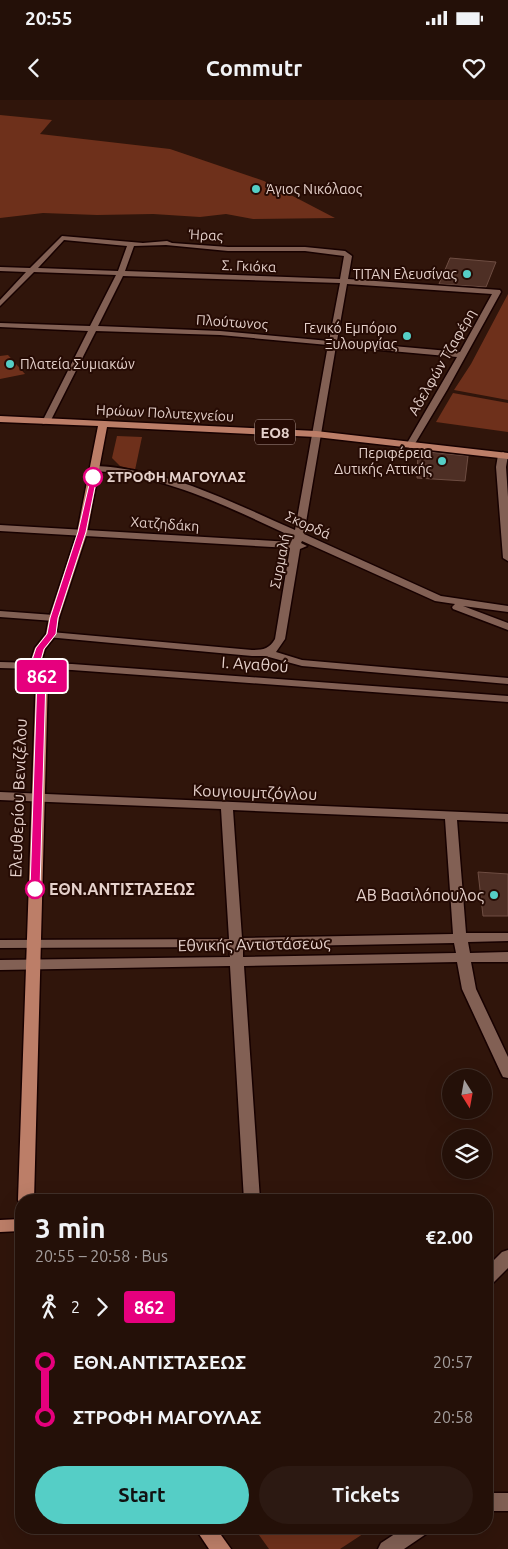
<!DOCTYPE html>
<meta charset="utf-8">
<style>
:root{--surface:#241008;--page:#2c1912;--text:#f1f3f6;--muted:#a39d9c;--line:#413029;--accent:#55cec6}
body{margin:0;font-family:Ubuntu,sans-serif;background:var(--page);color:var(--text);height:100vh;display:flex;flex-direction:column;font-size:19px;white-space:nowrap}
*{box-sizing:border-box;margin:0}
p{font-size:16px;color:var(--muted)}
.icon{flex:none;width:28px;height:28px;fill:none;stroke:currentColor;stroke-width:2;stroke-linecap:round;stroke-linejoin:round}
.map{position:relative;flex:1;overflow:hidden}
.side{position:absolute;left:15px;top:1094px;width:478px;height:340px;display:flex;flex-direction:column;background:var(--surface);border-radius:20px;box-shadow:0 5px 20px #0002,0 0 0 1px var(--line)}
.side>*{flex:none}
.badge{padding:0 10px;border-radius:4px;font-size:18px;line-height:32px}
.needle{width:32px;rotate:169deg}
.buttons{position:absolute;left:442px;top:969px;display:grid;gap:10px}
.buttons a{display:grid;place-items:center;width:50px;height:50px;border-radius:50%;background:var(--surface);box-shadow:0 5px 20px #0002,0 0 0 1px var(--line);font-size:25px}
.map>.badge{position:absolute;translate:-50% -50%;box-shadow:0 0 0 2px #fff}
.legs{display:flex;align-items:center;gap:8px;height:55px;padding:0 20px;font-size:16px}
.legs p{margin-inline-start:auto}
.headline{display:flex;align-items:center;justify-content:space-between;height:85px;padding:0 20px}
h1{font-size:28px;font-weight:700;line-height:38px}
.cta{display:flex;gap:10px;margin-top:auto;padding:10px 20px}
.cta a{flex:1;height:58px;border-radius:30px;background:var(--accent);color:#111;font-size:20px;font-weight:700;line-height:58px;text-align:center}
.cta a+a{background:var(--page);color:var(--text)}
ul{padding:0 20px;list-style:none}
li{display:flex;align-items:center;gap:18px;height:55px;font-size:19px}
li i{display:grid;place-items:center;width:8px;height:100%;margin:0 6px;background:currentColor}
li i::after{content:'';width:12px;height:12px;margin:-6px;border:4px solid;border-radius:50%;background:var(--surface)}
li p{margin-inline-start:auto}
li:first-child i{background:linear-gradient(#0000 50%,currentColor 0)}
li:last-child i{background:linear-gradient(currentColor 50%,#0000 0)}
.status{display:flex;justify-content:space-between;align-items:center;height:35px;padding:0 25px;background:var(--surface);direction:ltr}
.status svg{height:14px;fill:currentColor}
header{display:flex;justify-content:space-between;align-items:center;height:65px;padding:0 20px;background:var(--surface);font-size:22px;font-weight:700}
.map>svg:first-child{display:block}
.green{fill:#6e301b}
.building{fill:#4e2f25;stroke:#6e4d42}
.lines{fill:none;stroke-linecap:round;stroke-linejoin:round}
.minor-casing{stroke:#170100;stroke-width:3}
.major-casing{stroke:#170100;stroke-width:3}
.minor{fill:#826054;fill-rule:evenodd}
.major{fill:#bc7e68;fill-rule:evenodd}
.line-1{fill:#e6007e;stroke:#fff}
.poi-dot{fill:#55cec6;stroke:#260b04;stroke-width:2}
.stop-1-dot{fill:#fff;stroke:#e6007e;stroke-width:2.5}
.labels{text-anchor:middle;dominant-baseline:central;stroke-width:4;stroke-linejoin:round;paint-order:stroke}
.far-poi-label{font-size:14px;fill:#e5d1cb;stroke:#260b04;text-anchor:end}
.far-street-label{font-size:14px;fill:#e5d1cb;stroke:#260b04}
.far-stop-label{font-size:14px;font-weight:bold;fill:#e5d1cb;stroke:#260b04;text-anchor:start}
.shield{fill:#260b04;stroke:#ac968f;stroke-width:1}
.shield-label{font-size:15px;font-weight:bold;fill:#e5d1cb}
.street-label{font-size:16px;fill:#e5d1cb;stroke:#260b04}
.stop-label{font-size:16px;font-weight:bold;fill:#e5d1cb;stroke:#260b04;text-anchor:start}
.poi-label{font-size:16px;fill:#e5d1cb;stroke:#260b04;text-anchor:end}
</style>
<div class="status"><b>20:55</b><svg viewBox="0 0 49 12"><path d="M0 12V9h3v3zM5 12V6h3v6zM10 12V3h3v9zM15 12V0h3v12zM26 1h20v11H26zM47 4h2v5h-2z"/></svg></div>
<header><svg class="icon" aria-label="back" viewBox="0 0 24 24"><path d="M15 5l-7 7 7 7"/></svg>Commutr<svg class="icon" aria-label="heart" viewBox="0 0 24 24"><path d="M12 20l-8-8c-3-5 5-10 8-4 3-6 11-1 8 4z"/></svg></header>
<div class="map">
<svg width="508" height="1449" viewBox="0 0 508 1449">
<rect width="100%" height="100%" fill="#30150b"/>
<g class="green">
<polygon points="0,15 52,20 40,34 170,49 264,81 335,118 253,119 226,114 200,117 153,114 97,115 43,113 0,118"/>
<polygon points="508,194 508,300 454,290 471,264"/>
<polygon points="8,255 25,274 0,279 0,256"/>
<polygon points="453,293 508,303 508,332 436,322"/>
<polygon points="117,336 142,337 135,370 120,366 112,358"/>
<polygon points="254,1428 372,1428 340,1449 269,1449"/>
</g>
<g class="building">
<polygon points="450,158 496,162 486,187 439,184"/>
<polygon points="418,351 468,356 465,381 417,378"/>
<polygon points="478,772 508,774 508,816 483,816"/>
</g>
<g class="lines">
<defs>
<g id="minor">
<path d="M62,136L143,143L167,141L172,143L228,147H305L345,151L352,156L348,179L500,190L501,192L447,290L413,347L410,348L406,345L457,257L336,246L304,434L441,496L508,506V512L463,506L508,523V530L453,509L452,507L455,504L435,501L302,441L301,443L307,446L300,449L285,539L276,552L302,560L508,578V584L302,566L265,556H252L47,537L46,535L51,532L252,550C263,550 269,549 275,539L290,448L0,431V425L291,442L293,437C230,408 166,375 95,371L90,368C101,360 177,380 192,386C227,399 261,415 295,430L328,245L220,235L96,231L50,322L43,324L42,322L88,231L0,227V223L90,226L116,175L34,172L0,206V200L26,172L0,171V167L30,168ZM64,140L127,146L118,171L38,168ZM166,145L228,151H305L344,156L340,179L125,171L134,146ZM123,176L340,183L329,241L220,231L98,226ZM347,184L492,194L460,252L337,241Z"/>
<polygon points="503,352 508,355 506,367 508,397 508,461 503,458 496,367 498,355"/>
<polygon points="0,511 54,515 59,518 54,521 0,517"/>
<polygon points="0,562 72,564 508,596 508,602 72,570 0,568"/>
<path d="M0,692L508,714V722L457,720L466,833H508V841L468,842L470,853L508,852V862H471L476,889L508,957V978L503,977L501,973L462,889L457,862L244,866L260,1100H244L230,866L0,870V860L230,857L229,847L0,848V840L229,839L221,709L0,700ZM233,710L445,719L453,834L242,838ZM454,843L456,853L243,857V847Z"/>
<polygon points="508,1150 508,1168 492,1184 486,1186 486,1168 502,1152"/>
<rect x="486" y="1393" width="22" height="18"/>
<polygon points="404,1428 429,1428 426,1434 404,1449 378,1449 381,1443"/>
</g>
<g id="major">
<polygon points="0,316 316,331 508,353 508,359 316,337 107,327 87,433 59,518 56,535 45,549 42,559 51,566 48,577 34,1100 21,1100 21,1105 18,1100 36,577 39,567 31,560 35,548 46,534 49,518 77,433 98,326 0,322"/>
<polygon points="21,1119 21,1131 0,1132 0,1120"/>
<polygon points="195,1428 216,1428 231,1449 209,1449"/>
</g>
</defs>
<use href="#minor" class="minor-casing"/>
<use href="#major" class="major-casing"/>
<use href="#minor" class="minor"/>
<use href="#major" class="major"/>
</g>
<polygon class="line-1" points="91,376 97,377 86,432 58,518 56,534 44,549 41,560 49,566 46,577 40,789 35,792 30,789 37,577 40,567 32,560 36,548 47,534 50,518 78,432"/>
<g class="poi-dot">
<circle cx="256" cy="89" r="5"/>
<circle cx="467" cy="174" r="5"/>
<circle cx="407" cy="236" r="5"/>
<circle cx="10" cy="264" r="5"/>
<circle cx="442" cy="361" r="5"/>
<circle cx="494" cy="795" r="5"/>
</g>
<g class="stop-1-dot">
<circle cx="93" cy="377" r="9"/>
<circle cx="35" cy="789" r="9"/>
</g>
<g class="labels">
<g class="far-poi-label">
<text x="266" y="89" text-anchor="start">Άγιος Νικόλαος</text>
<text x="457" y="174">TITAN Ελευσίνας</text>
<text x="397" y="228">Γενικό Εμπόριο<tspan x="397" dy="16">Ξυλουργίας</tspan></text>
<text x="20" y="264" text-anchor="start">Πλατεία Συμιακών</text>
<text x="432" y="353">Περιφέρεια<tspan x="432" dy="16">Δυτικής Αττικής</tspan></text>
</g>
<g class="far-street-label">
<text transform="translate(206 135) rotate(3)">Ήρας</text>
<text transform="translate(249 166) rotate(2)">Σ. Γκιόκα</text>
<text transform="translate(232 222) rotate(4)">Πλούτωνος</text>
<text transform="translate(442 262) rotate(-60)">Αδελφών Τζαφέρη</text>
<text transform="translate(165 313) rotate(3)">Ηρώων Πολυτεχνείου</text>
<text transform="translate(165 424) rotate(4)">Χατζηδάκη</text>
<text transform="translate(308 425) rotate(25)">Σκορδά</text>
<text transform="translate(280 461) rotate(-79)">Συρμαλή</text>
</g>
<g class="far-stop-label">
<text x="107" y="377">ΣΤΡΟΦΗ ΜΑΓΟΥΛΑΣ</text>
</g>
<rect class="shield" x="255" y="319.5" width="40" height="25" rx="4"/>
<g class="shield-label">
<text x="275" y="332">ΕΟ8</text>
</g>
<g class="street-label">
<text transform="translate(255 564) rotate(4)">Ι. Αγαθού</text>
<text transform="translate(255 692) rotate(2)">Κουγιουμτζόγλου</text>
<text transform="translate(18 698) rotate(-88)">Ελευθερίου Βενιζέλου</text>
<text transform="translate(254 844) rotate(-1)">Εθνικής Αντιστάσεως</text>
</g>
<g class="stop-label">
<text x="49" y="789">ΕΘΝ.ΑΝΤΙΣΤΑΣΕΩΣ</text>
</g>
<g class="poi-label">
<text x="484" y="795">ΑΒ Βασιλόπουλος</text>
</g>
</g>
</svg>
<div class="buttons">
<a><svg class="needle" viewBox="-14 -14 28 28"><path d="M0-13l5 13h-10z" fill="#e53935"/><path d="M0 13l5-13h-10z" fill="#a39d9c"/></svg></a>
<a><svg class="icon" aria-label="layers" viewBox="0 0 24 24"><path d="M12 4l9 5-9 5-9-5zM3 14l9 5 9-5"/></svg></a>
</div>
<b class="badge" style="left:42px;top:576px;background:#e6007e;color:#fff">862</b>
<section class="side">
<div class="headline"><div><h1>3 min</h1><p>20:55 – 20:58 · Bus</p></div><b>€2.00</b></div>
<div class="legs"><svg class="icon" aria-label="walk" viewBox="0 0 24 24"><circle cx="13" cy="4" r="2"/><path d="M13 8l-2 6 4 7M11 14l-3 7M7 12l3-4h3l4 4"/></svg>2<svg class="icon" aria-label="forward" viewBox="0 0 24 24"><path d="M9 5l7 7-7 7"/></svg><b class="badge" style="background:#e6007e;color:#fff">862</b></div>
<ul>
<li><i style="color:#e6007e"></i><b>ΕΘΝ.ΑΝΤΙΣΤΑΣΕΩΣ</b><p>20:57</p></li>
<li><i style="color:#e6007e"></i><b>ΣΤΡΟΦΗ ΜΑΓΟΥΛΑΣ</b><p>20:58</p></li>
</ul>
<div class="cta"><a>Start</a><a>Tickets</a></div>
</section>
</div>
